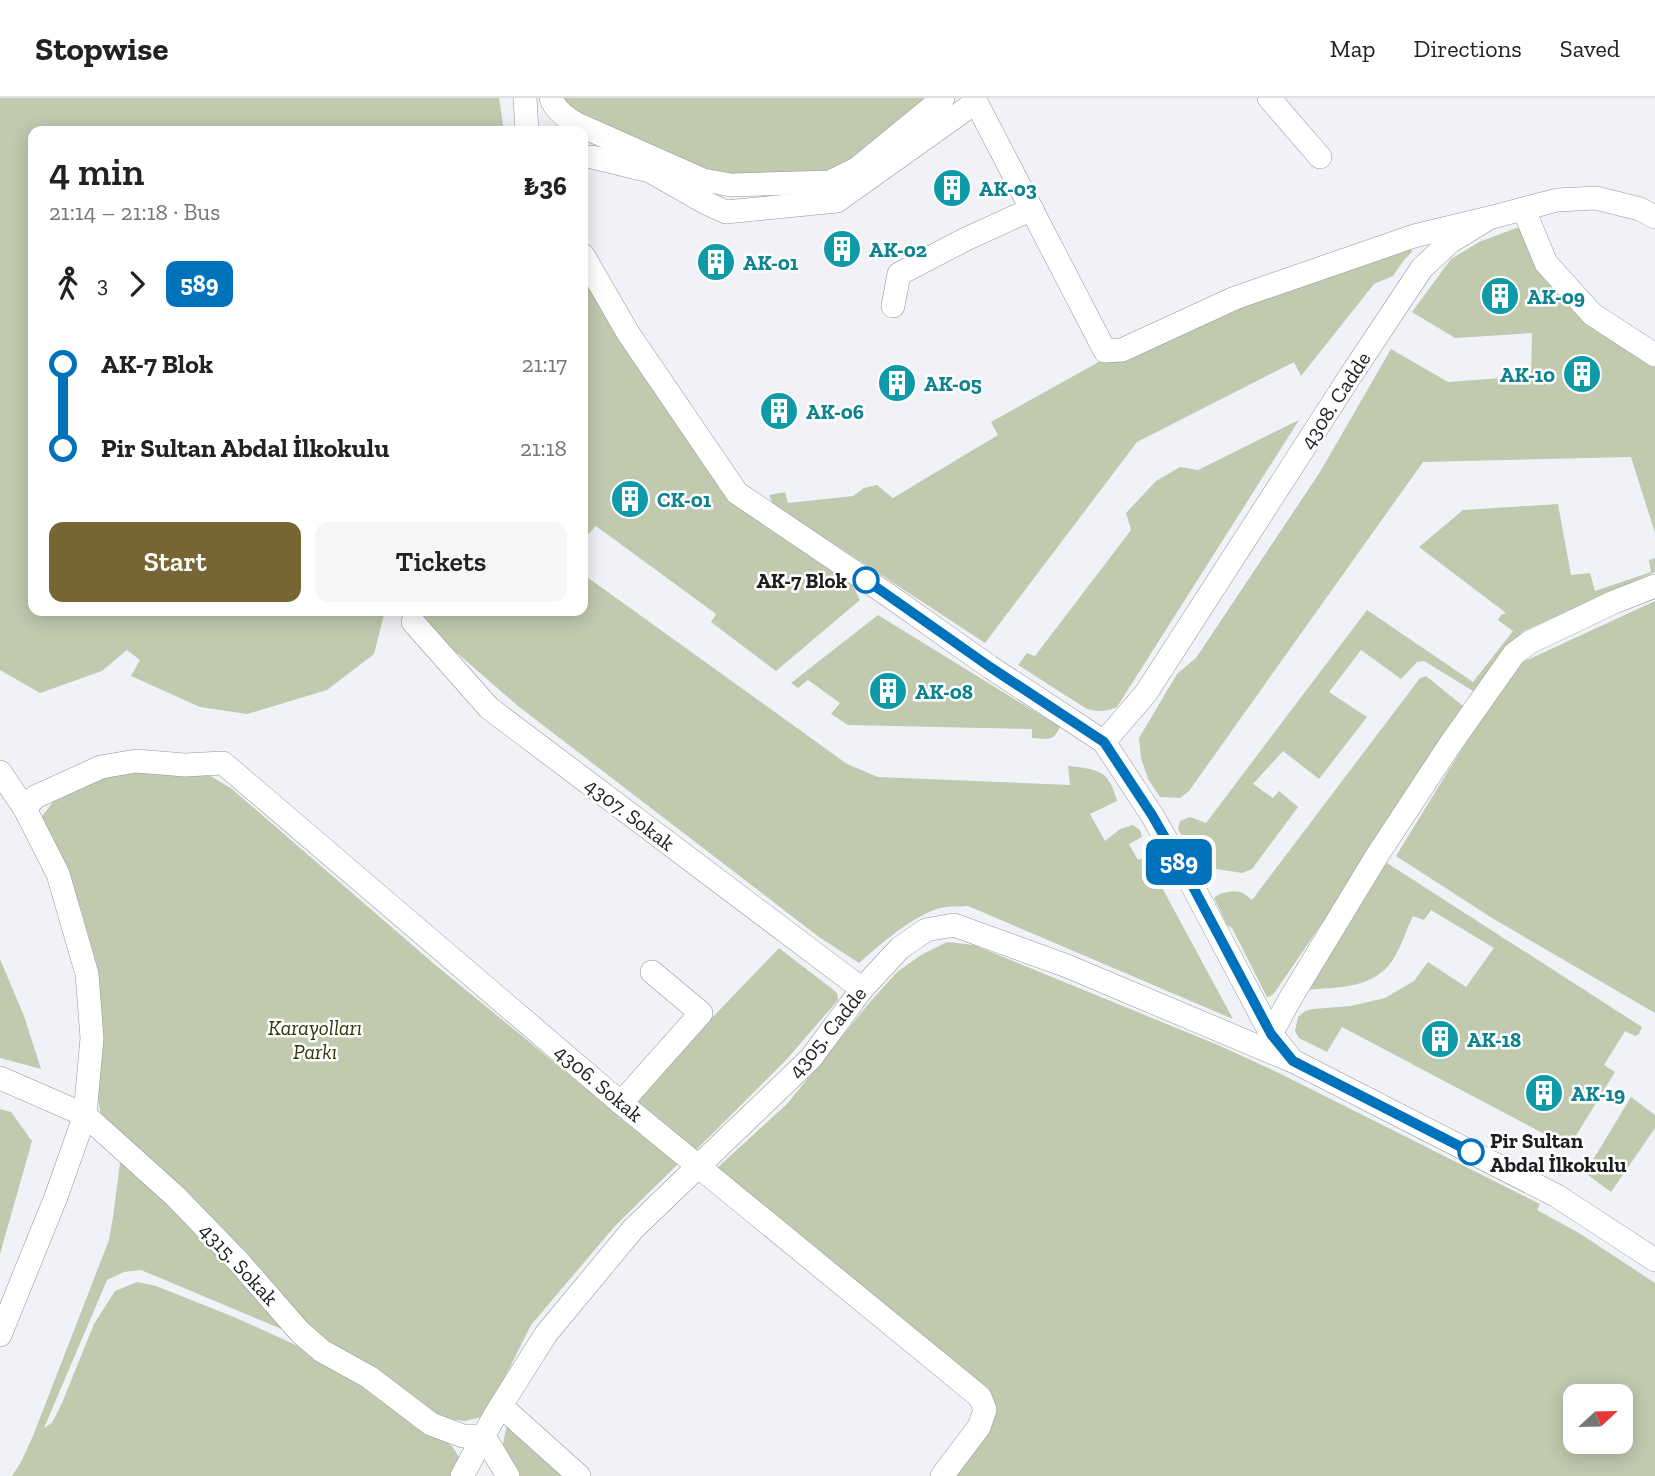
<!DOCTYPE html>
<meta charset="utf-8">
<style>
:root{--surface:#fff;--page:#f6f6f6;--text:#222;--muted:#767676;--line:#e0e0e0;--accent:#776634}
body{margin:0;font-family:"Zilla Slab",serif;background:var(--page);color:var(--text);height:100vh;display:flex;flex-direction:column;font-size:26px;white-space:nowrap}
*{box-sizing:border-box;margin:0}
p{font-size:23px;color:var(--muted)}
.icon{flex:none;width:38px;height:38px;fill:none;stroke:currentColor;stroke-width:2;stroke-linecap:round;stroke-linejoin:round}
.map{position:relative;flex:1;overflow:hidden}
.drawer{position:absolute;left:28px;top:28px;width:560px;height:490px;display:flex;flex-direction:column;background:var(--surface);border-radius:14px;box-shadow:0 4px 18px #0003}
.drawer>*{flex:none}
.badge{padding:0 14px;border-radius:10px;font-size:24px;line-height:46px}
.needle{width:46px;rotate:68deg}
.controls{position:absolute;left:1563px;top:1286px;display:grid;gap:14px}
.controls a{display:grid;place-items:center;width:70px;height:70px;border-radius:14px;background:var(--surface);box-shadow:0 4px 18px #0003;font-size:35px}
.map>.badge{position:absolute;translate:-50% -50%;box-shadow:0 0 0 4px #fff}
.legs{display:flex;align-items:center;gap:10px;height:77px;padding:0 21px;font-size:23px}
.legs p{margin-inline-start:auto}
.head{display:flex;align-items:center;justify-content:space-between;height:119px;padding:0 21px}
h1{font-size:38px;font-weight:600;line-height:52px}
.primary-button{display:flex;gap:14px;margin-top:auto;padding:14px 21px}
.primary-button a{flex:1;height:80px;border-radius:14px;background:var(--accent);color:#fff;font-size:28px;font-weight:600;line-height:80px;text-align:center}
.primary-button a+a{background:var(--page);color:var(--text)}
ul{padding:0 21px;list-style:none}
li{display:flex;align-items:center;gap:24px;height:84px;font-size:26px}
li i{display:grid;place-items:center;width:10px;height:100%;margin:0 9px;background:currentColor}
li i::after{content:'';width:18px;height:18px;margin:-9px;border:5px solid;border-radius:50%;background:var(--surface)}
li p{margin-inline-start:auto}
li:first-child i{background:linear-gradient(#0000 50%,currentColor 0)}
li:last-child i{background:linear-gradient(currentColor 50%,#0000 0)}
header{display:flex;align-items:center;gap:42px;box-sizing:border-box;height:98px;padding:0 35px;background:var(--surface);border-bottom:2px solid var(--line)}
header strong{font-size:33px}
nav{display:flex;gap:38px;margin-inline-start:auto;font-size:24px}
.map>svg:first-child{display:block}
.green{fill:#c1c9af;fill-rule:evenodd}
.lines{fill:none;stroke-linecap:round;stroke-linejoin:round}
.minor-casing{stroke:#949599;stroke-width:24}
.minor{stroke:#fff;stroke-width:23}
.line-1-casing{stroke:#fff;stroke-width:16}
.line-1{stroke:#0072bc;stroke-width:10}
.stop-1-dot{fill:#fff;stroke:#0072bc;stroke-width:3.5}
.labels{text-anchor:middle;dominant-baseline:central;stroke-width:5;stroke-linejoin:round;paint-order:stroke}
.culture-label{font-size:21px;font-weight:bold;fill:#0d838f;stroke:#fff;text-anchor:start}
.street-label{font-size:21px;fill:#1e1e20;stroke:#fff}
.stop-label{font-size:21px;font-weight:bold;fill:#1e1e20;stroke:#fff;text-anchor:end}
.park-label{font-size:21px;font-style:italic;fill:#2d3805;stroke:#fff}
</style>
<header>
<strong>Stopwise</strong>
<nav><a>Map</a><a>Directions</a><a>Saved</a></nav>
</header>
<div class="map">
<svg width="1655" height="1378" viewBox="0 0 1655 1378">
<rect width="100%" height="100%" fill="#f1f2f7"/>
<g class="green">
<polygon points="0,0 499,0 504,33 33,33 33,513 385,513 374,556 327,592 247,616 200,609 131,578 140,562 127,552 102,573 40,595 0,572"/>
<polygon points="556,0 936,0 844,71 733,83 576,23"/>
<polygon points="1519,129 1655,267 1655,435 1631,359 1423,364 1189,693 1180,700 1160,699 1148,681 1141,660 1139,640 1177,576 1196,560 1320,374 1391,251 1448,284 1531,278 1532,235 1455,240 1412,214 1451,161 1479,144"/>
<polygon points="1410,147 1412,154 1404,162 1393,178 1374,186 1301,278 1294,264 1137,344 985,545 773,406 769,397 785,394 788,405 853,398 864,390 877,387 893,400 998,337 991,324 1104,261 1236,205"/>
<polygon points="583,175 722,387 852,486 860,502 776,573 711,524 716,516 596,428 583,442"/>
<path d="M1299,322L1117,609C1105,614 1099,614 1087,611L1018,567L1027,555L1035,558L1131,432L1126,415L1156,383L1180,369L1198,372Z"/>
<polygon points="1558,406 1571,477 1590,475 1595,493 1651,474 1649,462 1655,460 1655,474 1522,534 1478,596 1424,563 1417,564 1401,581 1361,552 1329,594 1367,619 1319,681 1283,653 1253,686 1273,700 1279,693 1298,709 1252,771 1242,775 1198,768 1178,731 1180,723 1190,719 1206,725 1367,512 1473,584 1513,533 1498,522 1501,517 1506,515 1419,449 1463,412"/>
<path d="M583,471L587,479L847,666L878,679L1070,687L1068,668C1098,671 1109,672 1117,703L1090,716L1105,743L1120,731L1133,727L1140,732L1142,739L1129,746L1138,762L1143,760L1153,773L1233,921L968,808C960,809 953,808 946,809C917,813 880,847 859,865L819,839L518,608L442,542L418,513H583Z"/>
<polygon points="1655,503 1655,915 1492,820 1396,758 1512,569"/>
<path d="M878,517L1060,629C1053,644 1048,641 1032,640V631L848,627L831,616L840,605L808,582L798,590L791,585Z"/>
<path d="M1426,578L1468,612L1275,894L1271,898L1267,899L1232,830L1227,827L1214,800C1220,794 1234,792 1243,795C1246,797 1249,800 1252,802L1420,580Z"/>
<polygon points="171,671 209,677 232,691 433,865 678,1066 615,1128 531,1227 491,1307 482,1319 465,1323 439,1320 319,1242 101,1018 95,985 98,900 91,847 79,805 39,722 57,699 95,675"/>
<path d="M1385,765H1387L1642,929L1639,936L1635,938L1625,933L1604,967L1615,974L1569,1049L1342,929L1327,954L1299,940L1295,933L1298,919L1305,913L1313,911L1351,908L1385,900L1414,883L1428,864L1466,889L1494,850L1431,812L1424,822L1413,818C1406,832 1401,850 1392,863C1373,891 1337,889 1307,892Z"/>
<path d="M947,844L974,847L1218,947L1281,976L1540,1106L1537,1112L1579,1135L1655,1185V1378H951L990,1322L717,1070L787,1006L870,904L897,874L921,857ZM1575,1298H1620V1344H1575Z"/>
<polygon points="779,850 831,890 837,895 838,902 787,961 695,1053 635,1003 636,999"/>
<polygon points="0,861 24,918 41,971 0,960"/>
<polygon points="1631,999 1655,1017 1655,1030 1611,1094 1585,1075"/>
<polygon points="0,1011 11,1014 32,1043 0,1156"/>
<polygon points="121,1057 298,1238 141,1172 124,1174 107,1182 44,1330 52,1325 62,1305 94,1226 115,1193 137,1184 156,1188 234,1219 307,1252 434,1334 452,1348 463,1365 454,1378 12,1378 21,1364 33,1338 109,1142 113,1119"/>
<polygon points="507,1326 571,1378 517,1378 502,1351"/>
</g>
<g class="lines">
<defs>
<g id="minor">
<polyline points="525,0 527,33"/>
<path d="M551,0C555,12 566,20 577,26L703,82L731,87L830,84L858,70L943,0"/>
<polyline points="1269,0 1320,59"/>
<polyline points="592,59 650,73 706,105 726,114 837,103 976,4 1105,253 1122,252 1235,200 1414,138 1489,120"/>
<polyline points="1524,112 1546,165 1592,216 1655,257"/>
<polyline points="583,157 628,235 737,395 888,497 990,569 1104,644 1152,717 1191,785 1271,936 1293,963 1557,1098 1655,1162"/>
<polyline points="893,208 899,176 966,141 1032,111"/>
<polyline points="413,524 489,610 862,891"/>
<polyline points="1104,644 1146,595 1349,280 1422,170 1450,144 1489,120 1557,102 1596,100 1640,111 1655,119"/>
<polyline points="0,674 25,711 58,776 87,876 92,940 85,1017 56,1099 0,1237"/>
<polyline points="25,711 35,699 101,669 136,663 185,667 223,665 621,1005 980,1299 985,1312 979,1329 942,1378"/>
<polyline points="1271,936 1290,901 1378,756 1449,648 1514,556 1530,544 1614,504 1655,488"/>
<polyline points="0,980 85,1017 175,1098 239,1164 300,1234 322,1253 369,1279 431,1326 463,1338 484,1338 508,1378"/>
<polyline points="621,1005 701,915 652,874"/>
<polyline points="501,1308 579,1378"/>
<polyline points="462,1378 495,1317 546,1236 633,1131 811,960 862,891 900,850 926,832 954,827 1067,868 1290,962"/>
</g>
</defs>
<use href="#minor" class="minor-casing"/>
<use href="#minor" class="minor"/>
</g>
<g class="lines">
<defs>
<polyline id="line-1" points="866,482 990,569 1104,644 1152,717 1191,785 1271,936 1293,963 1471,1054"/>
</defs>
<use href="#line-1" class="line-1-casing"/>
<use href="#line-1" class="line-1"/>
</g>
<defs>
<symbol id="building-disc" viewBox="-11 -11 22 22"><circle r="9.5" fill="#0f9aa8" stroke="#fff"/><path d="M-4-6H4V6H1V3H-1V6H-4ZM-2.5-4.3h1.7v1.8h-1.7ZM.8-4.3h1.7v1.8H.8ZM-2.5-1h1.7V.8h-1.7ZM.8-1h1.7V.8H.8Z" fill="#fff"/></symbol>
</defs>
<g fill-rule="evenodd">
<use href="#building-disc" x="930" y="68" width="44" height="44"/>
<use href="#building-disc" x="820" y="129" width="44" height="44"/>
<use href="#building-disc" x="694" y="142" width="44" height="44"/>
<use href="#building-disc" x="1478" y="176" width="44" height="44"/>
<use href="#building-disc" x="1560" y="254" width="44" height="44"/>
<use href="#building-disc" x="875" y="263" width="44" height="44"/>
<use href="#building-disc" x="757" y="291" width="44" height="44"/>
<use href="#building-disc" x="608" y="379" width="44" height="44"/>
<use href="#building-disc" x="866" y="571" width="44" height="44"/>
<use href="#building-disc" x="1418" y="919" width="44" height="44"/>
<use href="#building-disc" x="1522" y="973" width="44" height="44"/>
</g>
<g class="stop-1-dot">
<circle cx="866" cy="482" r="12"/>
<circle cx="1471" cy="1054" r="12"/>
</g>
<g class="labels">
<g class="culture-label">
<text x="979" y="90">AK-03</text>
<text x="869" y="151">AK-02</text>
<text x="743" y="164">AK-01</text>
<text x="1527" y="198">AK-09</text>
<text x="1555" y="276" text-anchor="end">AK-10</text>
<text x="924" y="285">AK-05</text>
<text x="806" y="313">AK-06</text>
<text x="657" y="401">CK-01</text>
<text x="915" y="593">AK-08</text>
<text x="1467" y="941">AK-18</text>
<text x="1571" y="995">AK-19</text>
</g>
<g class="street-label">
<text transform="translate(1335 302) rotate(-57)">4308. Cadde</text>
<text transform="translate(630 716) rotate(37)">4307. Sokak</text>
<text transform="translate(827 934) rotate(-51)">4305. Cadde</text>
<text transform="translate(599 985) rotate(40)">4306. Sokak</text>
<text transform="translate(239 1166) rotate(47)">4315. Sokak</text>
</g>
<g class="stop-label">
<text x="847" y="482">AK-7 Blok</text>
<text x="1490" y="1042" text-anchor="start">Pir Sultan<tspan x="1490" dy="24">Abdal İlkokulu</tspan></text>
</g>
<g class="park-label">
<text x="315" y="929">Karayolları<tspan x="315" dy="24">Parkı</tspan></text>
</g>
</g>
</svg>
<div class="controls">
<a><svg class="needle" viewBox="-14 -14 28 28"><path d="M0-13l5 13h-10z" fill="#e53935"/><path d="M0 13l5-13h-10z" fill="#767676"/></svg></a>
</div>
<b class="badge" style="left:1179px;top:764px;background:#0072bc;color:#fff">589</b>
<section class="drawer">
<div class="head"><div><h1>4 min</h1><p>21:14 – 21:18 · Bus</p></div><b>₺36</b></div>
<div class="legs"><svg class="icon" aria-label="walk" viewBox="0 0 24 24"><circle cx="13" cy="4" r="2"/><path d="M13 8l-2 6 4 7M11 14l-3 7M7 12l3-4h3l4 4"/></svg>3<svg class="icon" aria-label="forward" viewBox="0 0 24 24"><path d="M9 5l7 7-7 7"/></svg><b class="badge" style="background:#0072bc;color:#fff">589</b></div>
<ul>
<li><i style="color:#0072bc"></i><b>AK-7 Blok</b><p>21:17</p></li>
<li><i style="color:#0072bc"></i><b>Pir Sultan Abdal İlkokulu</b><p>21:18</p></li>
</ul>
<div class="primary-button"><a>Start</a><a>Tickets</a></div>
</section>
</div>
